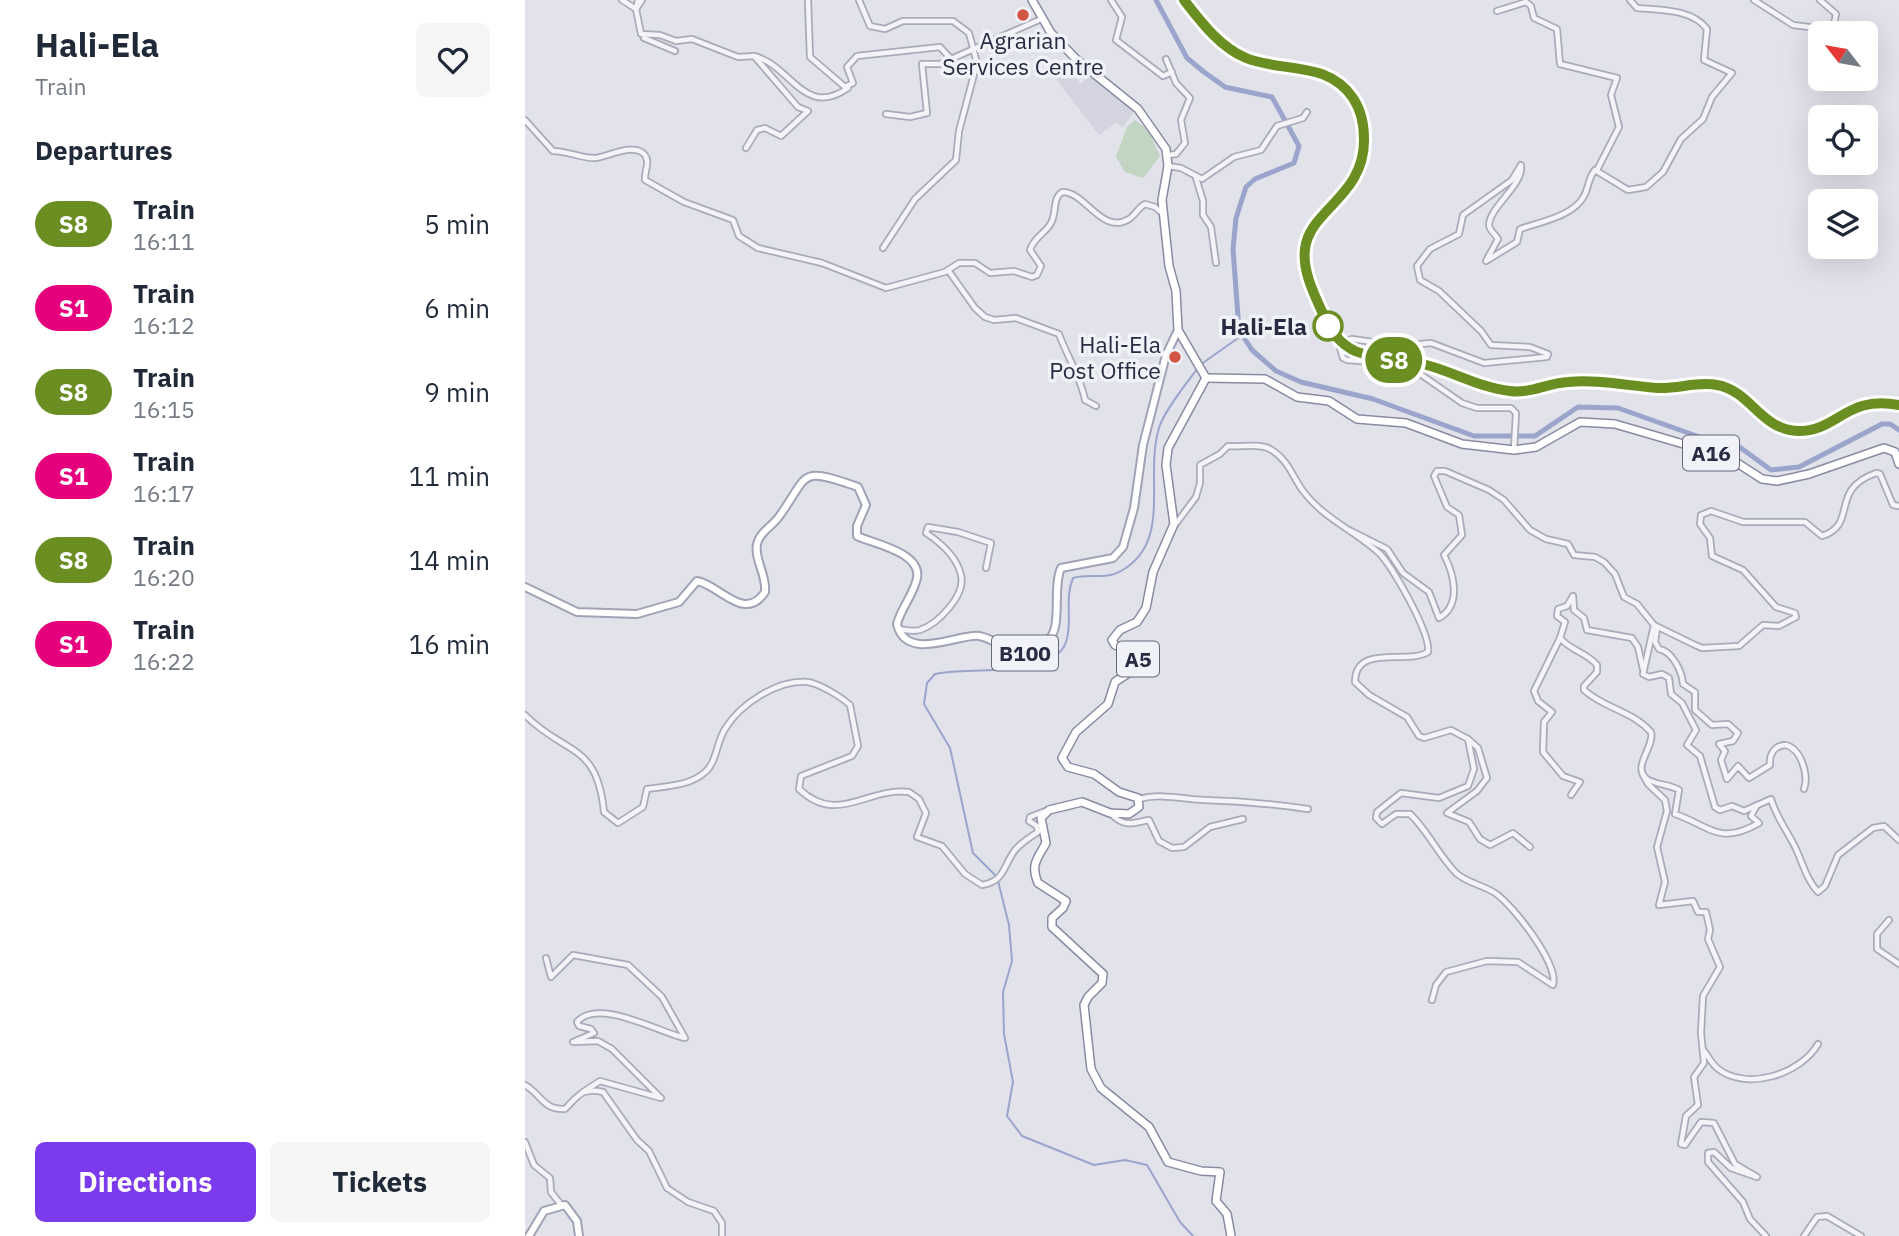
<!DOCTYPE html>
<style>
:root{--surface:#fff;--page:#f6f6f7;--text:#1f2937;--muted:#747a83;--accent:#7c3aed}
body{margin:0;font-family:"IBM Plex Sans",sans-serif;background:var(--page);color:var(--text);height:100vh;display:flex;flex-direction:column;font-size:26px;white-space:nowrap}
*{box-sizing:border-box;margin:0}
p{font-size:23px;color:var(--muted)}
.icon{flex:none;width:38px;height:38px;fill:none;stroke:currentColor;stroke-width:2;stroke-linecap:round;stroke-linejoin:round}
.map{position:relative;flex:1;overflow:hidden}
.sheet{display:flex;flex-direction:column;background:var(--surface);width:525px}
.sheet>*{flex:none}
.badge{padding:0 14px;border-radius:23px;font-size:24px;line-height:46px}
.needle{width:46px;rotate:301deg}
.buttons{position:absolute;left:1283px;top:21px;display:grid;gap:14px}
.buttons a{display:grid;place-items:center;width:70px;height:70px;border-radius:10px;background:var(--surface);box-shadow:0 7px 28px #0002;font-size:35px}
.map>.badge{position:absolute;translate:-50% -50%;box-shadow:0 0 0 4px #fff}
h2{padding:0 35px;font-size:26px;line-height:63px}
.round{display:grid;place-items:center;flex:none;width:74px;height:74px;border-radius:10px;background:var(--page)}
.headline{display:flex;align-items:center;justify-content:space-between;height:119px;padding:0 35px}
h1{font-size:33px;font-weight:800;line-height:52px}
.cta{display:flex;gap:14px;margin-top:auto;padding:14px 35px}
.cta a{flex:1;height:80px;border-radius:10px;background:var(--accent);color:#fff;font-size:28px;font-weight:800;line-height:80px;text-align:center}
.cta a+a{background:var(--page);color:var(--text)}
ul{padding:0;list-style:none}
li{display:flex;align-items:center;gap:21px;height:84px;padding:0 35px}
li div{flex:1}
li b{display:block;font-size:26px}
li em{font-style:normal}
li .badge{min-width:77px;font-weight:700;text-align:center}
main{display:flex;flex:1;min-height:0}
.map>svg:first-child{display:block}
.built{fill:#d3d4df}
.green{fill:#c2d4c2}
.lines{fill:none;stroke-linecap:round;stroke-linejoin:round}
.stream{stroke:#9ba5cb;stroke-width:2}
.river{stroke:#9ba5cb;stroke-width:5}
.minor-casing{stroke:#aaabb8;stroke-width:8}
.major-casing{stroke:#a0a3b6;stroke-width:10}
.highway-casing{stroke:#888ba1;stroke-width:10}
.minor{stroke:#f4f4f8;stroke-width:4.5}
.major{stroke:#fff;stroke-width:6}
.highway{stroke:#fff;stroke-width:7}
.rail{stroke:#7a7d94;stroke-width:2;stroke-dasharray:3.5 7;stroke-linecap:butt}
.line-casing{stroke:#fff;stroke-width:16}
.line{stroke:#6b8e23;stroke-width:10}
.poi-dot{fill:#d25643;stroke:#f1f2f7;stroke-width:2.5}
.stop-dot{fill:#fff;stroke:#6b8e23;stroke-width:3.5}
.labels{text-anchor:middle;dominant-baseline:central;stroke-width:7;stroke-linejoin:round;paint-order:stroke}
.shield{fill:#f1f2f7;stroke:#656778;stroke-width:2}
.shield-label{font-size:21px;font-weight:bold;fill:#292b42}
.poi-label{font-size:23px;fill:#292b42;stroke:#f1f2f7}
.stop-label{font-size:23px;font-weight:bold;fill:#292b42;stroke:#f1f2f7;text-anchor:end}
</style>
<main>
<section class="sheet">
<div class="headline"><div><h1>Hali-Ela</h1><p>Train</p></div><a class="round"><svg class="icon" aria-label="heart" viewBox="0 0 24 24"><path d="M12 20l-8-8c-3-5 5-10 8-4 3-6 11-1 8 4z"/></svg></a></div>
<h2>Departures</h2>
<ul>
<li><span class="badge" style="background:#6b8e23;color:#fff">S8</span><div><b>Train</b><p>16:11</p></div><em>5 min</em></li>
<li><span class="badge" style="background:#e6007e;color:#fff">S1</span><div><b>Train</b><p>16:12</p></div><em>6 min</em></li>
<li><span class="badge" style="background:#6b8e23;color:#fff">S8</span><div><b>Train</b><p>16:15</p></div><em>9 min</em></li>
<li><span class="badge" style="background:#e6007e;color:#fff">S1</span><div><b>Train</b><p>16:17</p></div><em>11 min</em></li>
<li><span class="badge" style="background:#6b8e23;color:#fff">S8</span><div><b>Train</b><p>16:20</p></div><em>14 min</em></li>
<li><span class="badge" style="background:#e6007e;color:#fff">S1</span><div><b>Train</b><p>16:22</p></div><em>16 min</em></li>
</ul>
<div class="cta"><a>Directions</a><a>Tickets</a></div>
</section>
<div class="map">
<svg width="1374" height="1236" viewBox="0 0 1374 1236">
<rect width="100%" height="100%" fill="#e1e2ea"/>
<polygon class="built" points="538,60 555,84 565,76 609,112 598,127 591,123 574,135 526,72"/>
<polygon class="green" points="610,120 623,130 635,156 618,178 600,172 591,157 602,127"/>
<g class="lines">
<g class="stream">
<polyline points="675,365 716,336"/>
<path d="M668,1236L655,1222L622,1165L600,1160L569,1165L497,1136L482,1116L488,1082L479,1034L478,992L487,961L484,925L472,877L448,853L425,748L399,704L402,683L410,674C441,666 528,680 541,642C548,622 539,599 548,578C564,573 581,580 596,571C648,542 619,477 634,428C639,411 661,384 672,369"/>
</g>
<polyline class="river" points="631,0 662,58 679,72 700,87 747,97 774,146 769,163 730,179 721,187 711,218 708,249 714,330 727,350 751,371 776,382 848,399 949,436 1010,436 1053,407 1093,408 1183,440 1205,440 1246,470 1274,467 1357,424 1365,424 1374,430"/>
<defs>
<g id="minor">
<polyline points="97,0 111,9 113,0"/>
<polyline points="117,0 111,9 116,34 135,35 151,41 167,39 213,57 229,56"/>
<polyline points="283,0 285,57 320,87 328,83 322,67 332,56 415,47 426,59"/>
<polyline points="334,0 345,26 360,29 378,21 428,21 444,33 452,63 434,131 431,160 390,199 358,248"/>
<polyline points="586,0 597,17 591,40 638,76 647,72"/>
<polyline points="1229,0 1268,25 1308,30 1311,14 1295,0"/>
<polyline points="972,11 1001,2 1006,6 1009,18 1032,29 1035,64 1092,78 1086,95 1094,127 1072,170"/>
<polyline points="119,38 150,51"/>
<polyline points="641,59 651,83 665,98 656,120 660,143 651,154 644,155"/>
<polyline points="361,114 385,117 402,113 397,64 415,64 516,19"/>
<path d="M0,120L28,151C43,151 58,159 71,158C84,156 109,143 119,154C126,161 119,172 120,180L159,202L208,220L214,236L233,248L297,263L361,288L420,272L434,263H450L465,273L489,271L507,277L512,275L516,266L505,250C509,237 520,234 526,223C532,213 527,199 537,192C560,191 577,236 604,219C610,215 613,208 620,204L630,207L637,213"/>
<path d="M221,148L232,130L240,128L256,136L283,111L273,107L229,56C266,65 279,119 323,88"/>
<polyline points="643,166 656,168 677,179 709,157 736,150 752,126 778,118 782,112"/>
<polyline points="671,178 678,201 678,215 686,227 691,263"/>
<path d="M423,270L450,308L460,317L469,320L491,318L534,334C542,356 556,378 560,400L571,406"/>
<path d="M989,449L991,413L986,408H952L937,403L888,369L861,363L822,360L818,358L815,348L820,341L827,339L876,346L906,343L959,363L1022,357L1023,354L1005,347L966,345L956,331L914,291L895,280L892,266L905,249L934,234L938,215L987,180L996,165C999,185 965,206 964,225C964,230 971,235 973,239L961,261L992,242L995,229C1015,222 1049,216 1059,196C1064,187 1063,178 1070,170L1103,190L1121,187L1138,172L1156,139L1178,119L1187,97L1207,73L1179,60L1182,29C1167,9 1135,10 1112,8L1105,0"/>
<path d="M650,525L671,497L675,483V465L695,454L703,446C715,447 735,443 745,449C763,459 767,476 778,491C798,518 830,531 854,553C867,565 906,634 903,652C883,665 830,643 830,682L844,695L882,717L894,736L899,738L926,730L943,739L949,769L943,786L914,798L876,793L852,812L851,818L857,824L871,814H885C903,831 914,856 931,873C942,883 958,885 970,893C988,905 1034,964 1028,985L993,962L962,961L921,972L911,985L907,1000"/>
<path d="M824,530L862,549L878,573L904,592L914,618C937,605 929,574 919,555L937,535L934,515L922,507L909,476L912,471H920L964,490L979,500L1005,530L1021,539L1043,544L1049,555L1070,557L1079,562L1090,574L1099,597L1112,604L1129,625L1170,645L1177,648L1214,646L1238,625L1254,626L1271,617L1270,613L1251,607L1218,570L1187,556L1185,538L1175,524L1176,515L1186,511L1218,522H1280L1297,536C1334,524 1303,490 1351,473L1355,474L1368,505L1374,506"/>
<path d="M1129,625L1118,674L1124,677L1137,674L1144,678L1146,694L1157,703L1171,730L1162,745L1175,756L1190,807L1195,810L1207,806L1219,811L1246,799C1251,816 1260,828 1268,843C1277,859 1280,878 1293,892L1300,886L1313,855L1348,828L1359,826L1374,840"/>
<path d="M1132,628L1130,642L1134,649C1147,651 1157,671 1158,684L1170,692V710L1187,725L1203,724L1213,733L1208,741L1194,744L1200,751L1196,760L1202,779L1213,766L1224,778L1245,765C1244,755 1249,745 1261,745C1276,749 1284,775 1279,789"/>
<path d="M373,629C381,630 388,632 395,630C413,624 441,595 436,575C432,557 416,543 401,533L403,527L433,532L466,543L461,568"/>
<polyline points="1035,638 1009,691 1013,701 1027,712 1019,722 1018,752 1038,776 1055,782 1046,795"/>
<path d="M1118,669L1113,647L1107,638L1062,630L1059,618L1049,610L1048,596L1042,606L1033,609L1032,616L1040,622L1035,638C1046,651 1061,652 1072,665V672L1059,686V690C1080,709 1106,710 1126,732C1130,747 1106,767 1122,779C1131,785 1144,784 1154,790L1150,814C1185,826 1194,846 1234,823L1226,816L1232,805"/>
<path d="M0,715C41,756 72,742 79,812L93,823L118,807L122,789C141,786 164,786 179,773C192,763 191,743 200,729C215,704 252,680 282,682C294,683 316,697 325,705L333,746L327,756L276,776L274,789C313,826 341,787 384,792L394,799L401,813L392,837L417,846L440,874L457,885C480,881 478,866 490,850C496,843 505,837 513,832L512,826L504,821L505,817L523,810"/>
<polyline points="943,739 953,748 962,778 952,791 922,813 944,822 955,839 965,845 988,833 1005,847"/>
<polyline points="1118,775 1123,784 1140,800 1142,811 1132,847 1140,882 1134,905 1168,901 1173,912 1181,912 1185,930 1183,939 1195,967 1178,996 1176,1033 1179,1063 1169,1077 1173,1105 1161,1116 1156,1144 1160,1145 1176,1122 1189,1123 1210,1164 1232,1177 1206,1168 1189,1152 1183,1153 1183,1162 1218,1202 1225,1219 1241,1236"/>
<path d="M614,799C636,793 657,799 679,800C714,801 748,804 783,809"/>
<path d="M586,814C600,828 608,823 624,820L634,841L647,848L659,847L685,827L718,819"/>
<polyline points="1364,920 1352,934 1352,949 1374,964"/>
<path d="M21,958L26,977L48,955L103,965L137,997L160,1038C135,1033 73,997 52,1022L54,1026L66,1029L69,1033L48,1042L73,1041L87,1049L136,1098L75,1081L58,1092"/>
<path d="M1179,1051C1183,1056 1187,1064 1192,1068C1221,1092 1276,1074 1293,1044"/>
<path d="M0,1085C17,1095 18,1110 40,1109C53,1096 57,1087 78,1092L112,1140L124,1151L142,1188L163,1202L189,1211L197,1223V1236"/>
<polyline points="0,1142 9,1165 25,1178 26,1192 37,1206"/>
<polyline points="1279,1236 1292,1217 1302,1216 1336,1236"/>
</g>
<g id="major">
<path d="M0,587L52,612L112,614L154,602L172,581C195,585 219,623 240,592C242,575 229,560 232,544C235,532 246,527 253,518C285,475 271,465 333,487L341,505L332,526V536C346,543 397,552 392,578C389,594 376,608 372,624C381,663 435,633 454,636C484,641 483,671 523,640C538,628 527,588 536,568L588,558L598,547L609,508L618,445L641,355L653,330"/>
<polyline points="4,1236 19,1211 40,1205 52,1221 54,1236"/>
</g>
<g id="highway">
<polyline points="507,0 526,33 551,59 613,109 641,149 643,166 637,200 644,266 651,291 653,330 681,378"/>
<path d="M681,378L643,448L641,465L649,524L628,572L621,608L612,622L595,630L587,640L590,645L611,654L613,663L611,668L590,682L583,704L551,732L537,758L543,767L569,774L594,792L613,798L614,807L604,814L585,813L557,802L524,810L516,818L521,843C513,858 505,864 513,883L541,901L538,908L527,918V927L578,974L577,983L563,997L559,1005L566,1069L576,1088L624,1127L643,1162L676,1171L695,1172L691,1201L702,1214L706,1236"/>
<polyline points="681,378 740,379 772,397 804,401 832,419 881,423 937,444 989,450 1011,447 1055,422 1090,424 1203,457 1237,479 1252,481 1284,474 1359,448 1370,452 1374,464"/>
</g>
</defs>
<use href="#minor" class="minor-casing"/>
<use href="#major" class="major-casing"/>
<use href="#highway" class="highway-casing"/>
<use href="#minor" class="minor"/>
<use href="#major" class="major"/>
<use href="#highway" class="highway"/>
<path class="rail" d="M659,0C676,22 695,47 721,58C758,72 802,60 828,98C836,110 839,125 839,139C840,196 784,210 780,249C777,271 790,296 799,316C805,330 815,344 830,351C851,360 876,358 898,364C927,371 955,387 985,391C1004,394 1023,383 1043,382C1073,379 1103,386 1133,388C1153,389 1173,381 1192,385C1226,391 1236,430 1273,430C1313,431 1320,395 1374,405"/>
</g>
<g class="lines">
<defs>
<path id="line" d="M659,0C676,22 695,47 721,58C758,73 802,60 828,98C836,110 839,125 839,139C840,196 784,210 780,249C777,271 790,296 799,316C805,330 815,344 830,351C851,360 876,358 898,364C927,371 955,388 985,391C1004,394 1023,383 1043,382C1073,379 1103,386 1133,388C1153,389 1173,381 1192,385C1226,391 1236,430 1273,431C1314,431 1320,395 1374,405"/>
</defs>
<use href="#line" class="line-casing"/>
<use href="#line" class="line"/>
</g>
<g class="poi-dot">
<circle cx="498" cy="15" r="7"/>
<circle cx="650" cy="357" r="7"/>
</g>
<circle class="stop-dot" cx="803" cy="326" r="14"/>
<g class="labels">
<g class="shield">
<rect x="1158" y="435.5" width="56" height="35" rx="5"/>
<rect x="467" y="635.5" width="66" height="35" rx="5"/>
<rect x="592" y="641.5" width="42" height="35" rx="5"/>
</g>
<g class="shield-label">
<text x="1186" y="453">A16</text>
<text x="500" y="653">B100</text>
<text x="613" y="659">A5</text>
</g>
<g class="poi-label">
<text x="498" y="40">Agrarian<tspan x="498" dy="26">Services Centre</tspan></text>
<text x="636" y="344" text-anchor="end">Hali-Ela<tspan x="636" dy="26">Post Office</tspan></text>
</g>
<g class="stop-label">
<text x="782" y="326">Hali-Ela</text>
</g>
</g>
</svg>
<div class="buttons">
<a><svg class="needle" viewBox="-14 -14 28 28"><path d="M0-13l5 13h-10z" fill="#e53935"/><path d="M0 13l5-13h-10z" fill="#747a83"/></svg></a>
<a><svg class="icon" aria-label="locate" viewBox="0 0 24 24"><circle cx="12" cy="12" r="6"/><path d="M12 2v4M12 18v4M2 12h4M18 12h4"/></svg></a>
<a><svg class="icon" aria-label="layers" viewBox="0 0 24 24"><path d="M12 4l9 5-9 5-9-5zM3 14l9 5 9-5"/></svg></a>
</div>
<b class="badge" style="left:869px;top:360px;background:#6b8e23;color:#fff">S8</b>
</div>
</main>
